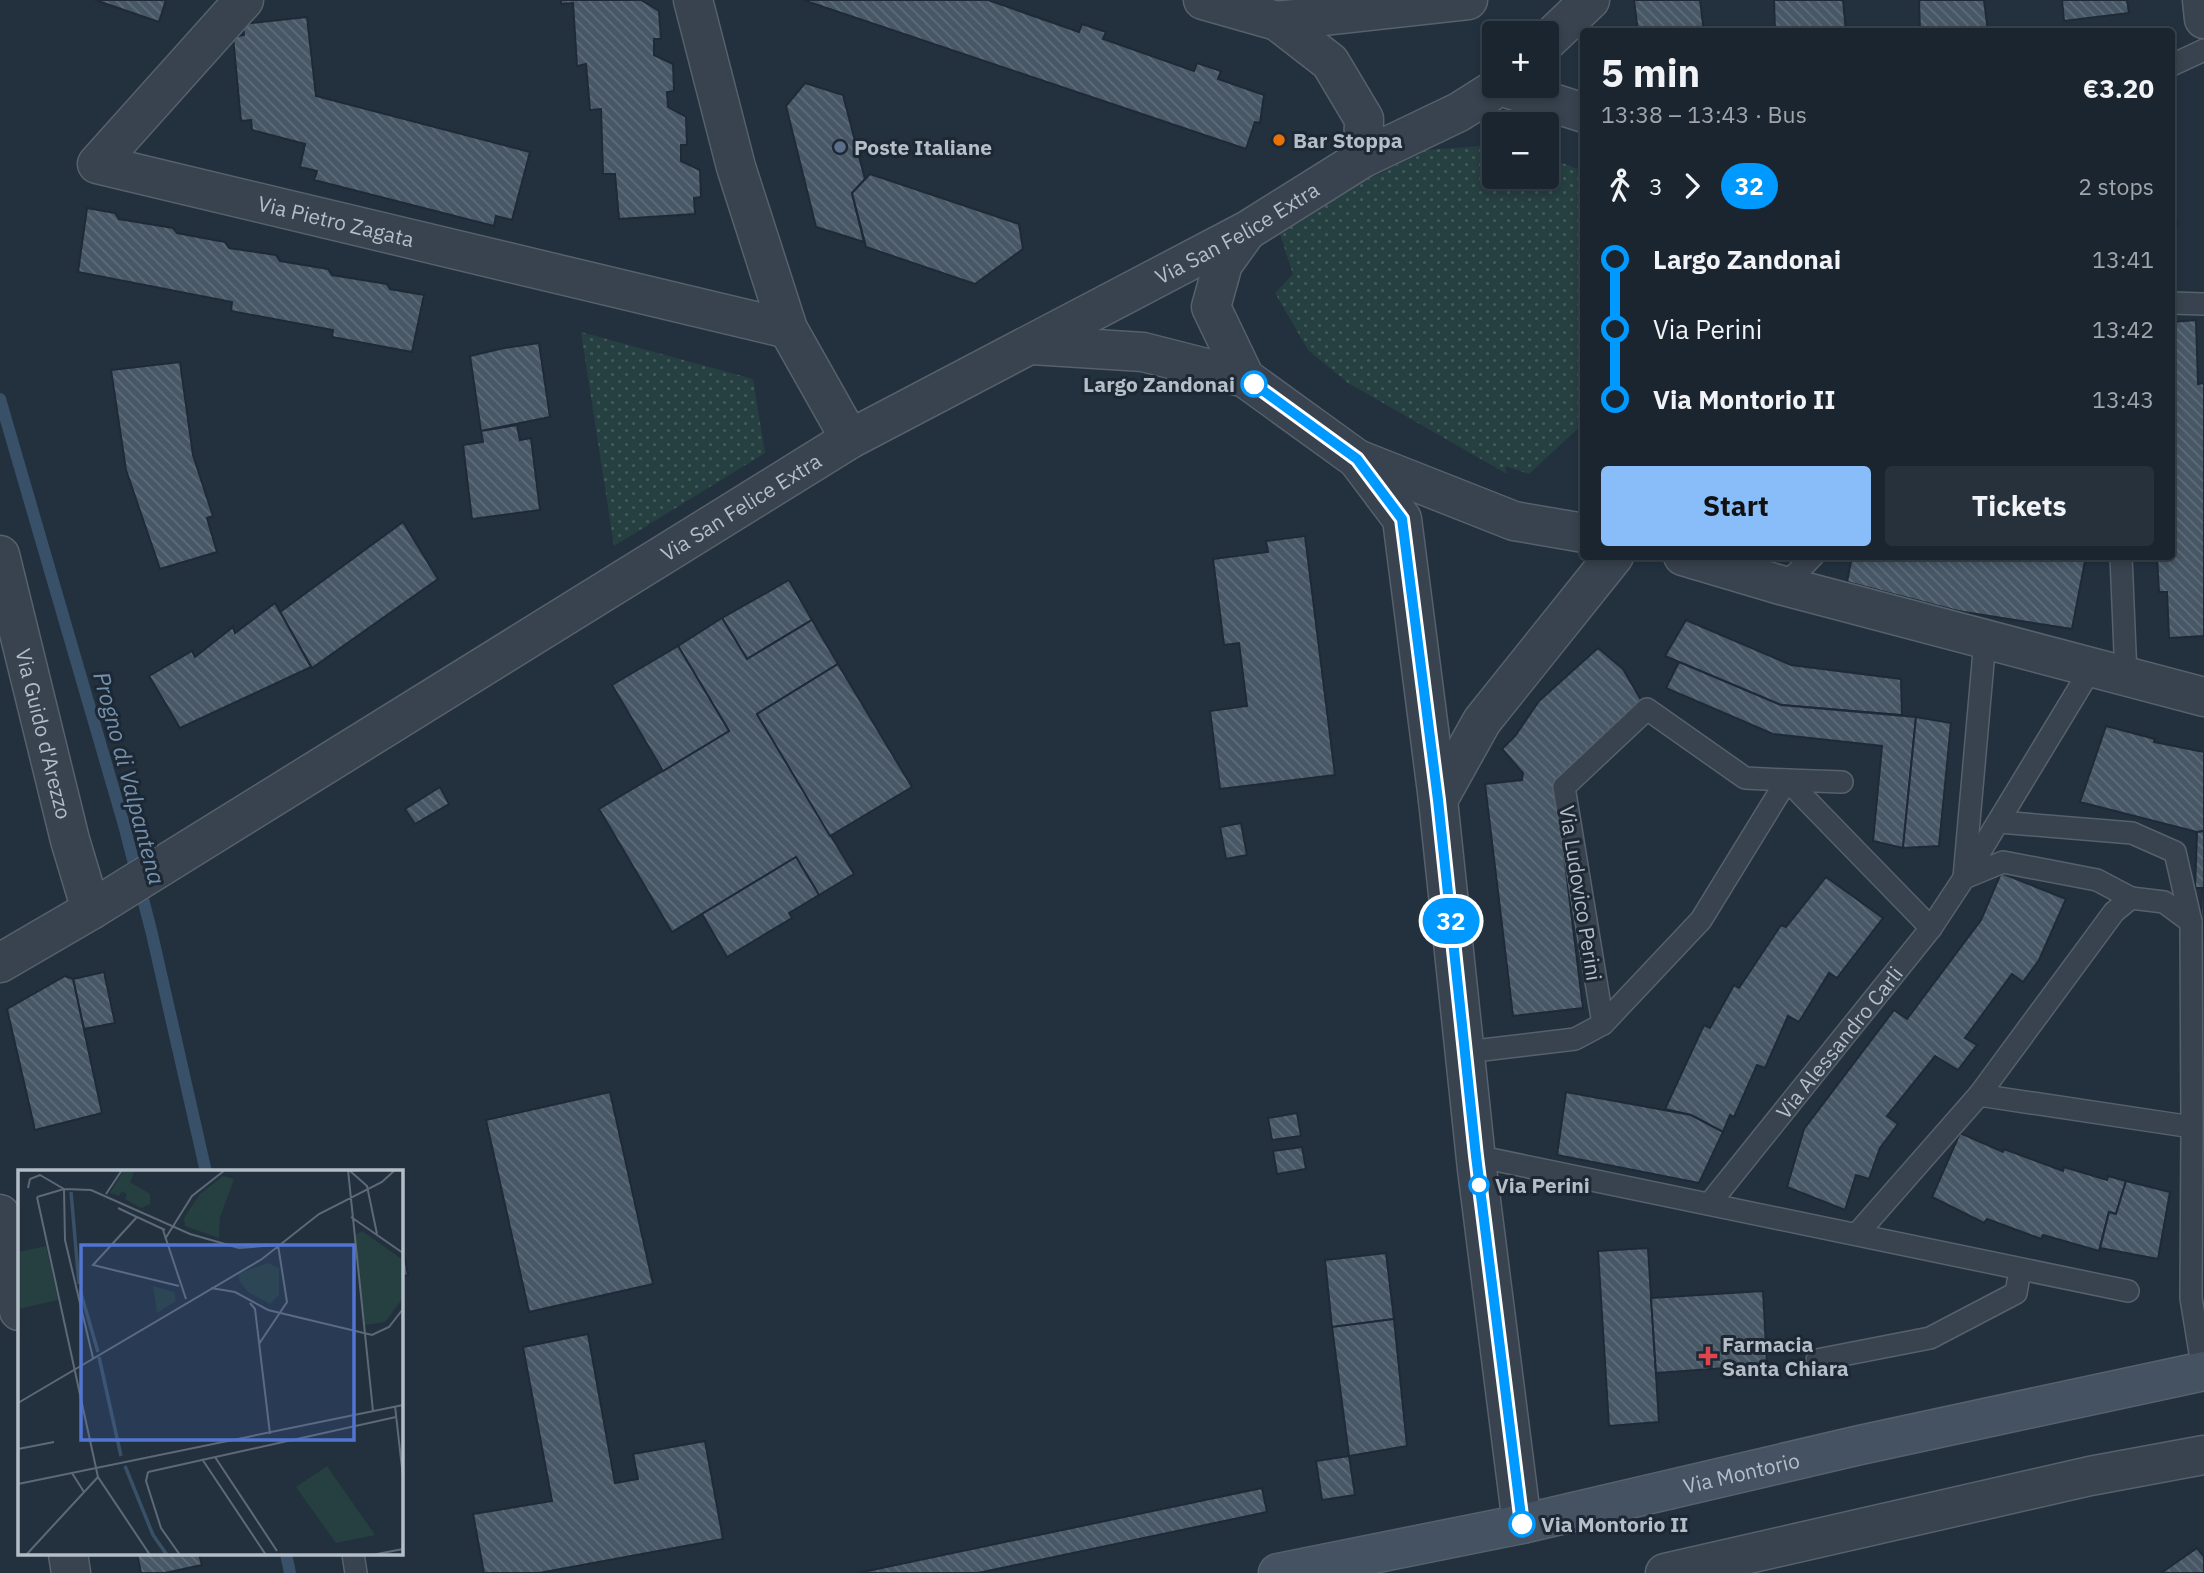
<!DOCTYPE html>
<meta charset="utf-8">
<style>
:root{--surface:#1a252f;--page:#27313b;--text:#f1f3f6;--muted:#9fa5aa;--line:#38424b;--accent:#88bdfa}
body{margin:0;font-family:"IBM Plex Sans",sans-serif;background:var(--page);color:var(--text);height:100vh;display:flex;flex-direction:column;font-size:26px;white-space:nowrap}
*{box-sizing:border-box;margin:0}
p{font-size:23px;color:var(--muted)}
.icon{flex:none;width:38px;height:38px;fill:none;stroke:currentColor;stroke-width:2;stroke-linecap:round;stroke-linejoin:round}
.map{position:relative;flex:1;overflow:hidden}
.side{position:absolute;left:1580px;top:28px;width:595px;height:532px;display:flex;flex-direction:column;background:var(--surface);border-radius:7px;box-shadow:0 4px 10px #0003,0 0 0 2px var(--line)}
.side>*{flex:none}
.badge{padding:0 14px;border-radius:23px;font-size:24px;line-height:46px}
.buttons{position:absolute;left:1482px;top:21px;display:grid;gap:14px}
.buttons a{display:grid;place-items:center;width:77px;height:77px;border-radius:7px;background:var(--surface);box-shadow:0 4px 10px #0003,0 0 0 2px var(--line);font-size:35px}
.map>.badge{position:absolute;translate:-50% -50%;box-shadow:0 0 0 4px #fff}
.legs{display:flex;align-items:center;gap:10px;height:77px;padding:0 21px;font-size:23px}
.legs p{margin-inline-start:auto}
.head{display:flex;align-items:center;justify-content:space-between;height:119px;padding:0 21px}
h1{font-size:38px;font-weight:800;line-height:52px}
.button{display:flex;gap:14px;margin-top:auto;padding:14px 21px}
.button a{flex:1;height:80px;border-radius:7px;background:var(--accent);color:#111;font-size:28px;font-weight:800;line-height:80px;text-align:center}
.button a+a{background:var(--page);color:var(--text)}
ul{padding:0 21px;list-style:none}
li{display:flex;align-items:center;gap:24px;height:70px;font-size:26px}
li i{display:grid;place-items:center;width:10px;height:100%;margin:0 9px;background:currentColor}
li i::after{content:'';width:18px;height:18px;margin:-9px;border:5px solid;border-radius:50%;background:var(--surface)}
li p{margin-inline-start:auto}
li:first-child i{background:linear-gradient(#0000 50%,currentColor 0)}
li:last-child i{background:linear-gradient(currentColor 50%,#0000 0)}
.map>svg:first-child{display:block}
.park{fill:url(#park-dots)}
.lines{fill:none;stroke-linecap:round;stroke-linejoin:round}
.stream{stroke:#385068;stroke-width:12}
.building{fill:url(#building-back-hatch);stroke:#1f2a36;stroke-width:2}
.lane-casing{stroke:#56616c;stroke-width:24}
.street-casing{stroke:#56616c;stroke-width:41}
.secondary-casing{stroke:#56616c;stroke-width:41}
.lane{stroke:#38434f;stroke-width:21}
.street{stroke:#38434f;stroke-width:38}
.secondary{stroke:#455262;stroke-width:38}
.line-1-casing{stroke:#fff;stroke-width:16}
.line-1{stroke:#09f;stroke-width:10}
.food-dot{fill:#e8710a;stroke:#1d2834;stroke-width:2.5}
.service-dot{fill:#5c6f8a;stroke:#1d2834;stroke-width:2.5}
.stop-1-dot{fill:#fff;stroke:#09f;stroke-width:3.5}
.health-dot{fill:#e0444e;stroke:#1d2834;stroke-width:2.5}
.labels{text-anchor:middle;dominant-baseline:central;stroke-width:6;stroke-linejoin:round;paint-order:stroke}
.poi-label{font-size:21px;font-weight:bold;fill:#b4bec9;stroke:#1d2834;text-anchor:start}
.street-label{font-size:21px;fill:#b4bec9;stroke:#1d2834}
.stop-label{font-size:21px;font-weight:bold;fill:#b4bec9;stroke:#1d2834;text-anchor:start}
.water-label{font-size:23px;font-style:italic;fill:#7391ad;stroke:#1d2834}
.inset-river{fill:none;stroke:#385068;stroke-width:3.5}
.inset-road{fill:none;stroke:#5d6976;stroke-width:2}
.view{fill:#5275d3;fill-opacity:0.15;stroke:#5275d3;stroke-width:3.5}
.inset-edge{fill:none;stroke:#b4bec9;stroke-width:3.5}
</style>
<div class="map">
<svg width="2204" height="1573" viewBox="0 0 2204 1573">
<defs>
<pattern id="park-dots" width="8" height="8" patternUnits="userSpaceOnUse" patternTransform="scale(1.75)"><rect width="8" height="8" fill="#263f40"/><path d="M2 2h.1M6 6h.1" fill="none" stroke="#43595a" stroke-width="1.8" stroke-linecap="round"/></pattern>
<pattern id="building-back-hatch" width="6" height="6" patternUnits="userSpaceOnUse" patternTransform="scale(1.75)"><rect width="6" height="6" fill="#475765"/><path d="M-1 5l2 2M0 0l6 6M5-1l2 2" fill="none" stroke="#5f6d7a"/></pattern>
</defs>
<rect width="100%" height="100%" fill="#23313f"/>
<g class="park">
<polygon points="1494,145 1494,177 1547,177 1547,157 1578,169 1584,174 1584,423 1529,474 1505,466 1507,474 1348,383 1308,350 1275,293 1293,274 1277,225 1426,150"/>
<polygon points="581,332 753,379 765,453 614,546"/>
</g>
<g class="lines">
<g class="stream">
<polyline points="0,399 124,825 152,934 206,1172"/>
<polyline points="286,1554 290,1573"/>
</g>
</g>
<g class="building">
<polygon points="95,0 166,0 159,22"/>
<polygon points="561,0 641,0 659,11 661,39 654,39 654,55 673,64 674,91 667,92 668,107 686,117 687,145 681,145 681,161 700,170 701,197 694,198 695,214 619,219 615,174 603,174 601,109 590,110 586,64 577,66 573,3 561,4"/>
<polygon points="803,0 988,0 1079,32 1082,24 1106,32 1103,39 1194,71 1197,63 1221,71 1218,79 1264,95 1260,123 1255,122 1246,149"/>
<polygon points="1634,0 1700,0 1704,32 1638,32"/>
<polygon points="1774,0 1843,0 1846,32 1775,32"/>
<polygon points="1919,0 1984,0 1988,32 1920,32"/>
<polygon points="2062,0 2127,0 2129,13 2064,21"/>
<polygon points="307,17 316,96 530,152 512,220 496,216 494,226 314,180 317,171 300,167 305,144 252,130 251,120 241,121 233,37 244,35 243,24"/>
<polygon points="805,83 843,95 865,179 852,193 864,242 816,227 786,106"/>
<polygon points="870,174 1019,224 1023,249 975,284 866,247 852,193"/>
<polygon points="2172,193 2177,224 2172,250"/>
<polygon points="87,208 115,213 119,219 173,228 177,233 225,242 229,248 276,255 280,261 328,269 332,275 387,284 390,289 424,295 412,352 332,337 333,330 231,311 232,302 78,272"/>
<polygon points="2196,320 2198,384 2204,383 2204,636 2169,638 2167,592 2159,592 2157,556 2172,556 2172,322"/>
<polygon points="539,343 550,417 481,431 470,356 504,348"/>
<polygon points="180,362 193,455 213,516 207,518 217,552 160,569 126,470 111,370"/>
<polygon points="517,425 520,440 531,438 540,510 472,519 463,445 483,442 481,431"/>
<polygon points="403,522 438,579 312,668 280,612"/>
<polygon points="1305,536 1335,775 1220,789 1210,711 1247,706 1239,643 1224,645 1213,559 1268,552 1266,541"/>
<polygon points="1852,556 2086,556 2072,629 1958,611 1847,582"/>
<polygon points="789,580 812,620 747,659 722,618"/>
<polygon points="275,603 311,667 180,728 149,676 192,651 195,657 233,627 235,633"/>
<polygon points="722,618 747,659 812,620 838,664 757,714 854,874 819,895 796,857 672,932 599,809 729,731 678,646"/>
<polygon points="1686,620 1791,665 1901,679 1902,715 1781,705 1665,656"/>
<polygon points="678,646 729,731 663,771 612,685"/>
<polygon points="1598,648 1623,669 1641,700 1555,782 1583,1008 1513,1016 1485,784 1522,780 1523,773 1502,749 1515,736 1539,701"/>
<polygon points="1679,662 1781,705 1916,717 1903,848 1873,841 1882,746 1773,734 1666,688"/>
<polygon points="838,664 912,787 830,836 757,714"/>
<polygon points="1916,717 1951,723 1939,846 1903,848"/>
<polygon points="2106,726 2155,739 2154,742 2204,752 2204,831 2197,832 2080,802"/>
<polygon points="440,787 449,804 415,824 405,809"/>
<polygon points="1241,823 1247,855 1226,859 1220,827"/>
<polygon points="2204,831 2204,939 2201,938 2202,888 2195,888 2197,832"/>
<polygon points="796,857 819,895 789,913 792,918 727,957 702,914"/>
<polygon points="2001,873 2066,899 2039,960 2023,982 2012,974 1965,1038 1977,1045 1958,1070 1935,1056 1887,1116 1898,1124 1880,1148 1869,1179 1856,1175 1845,1210 1787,1187 1804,1129 1894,1010 1907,1019 1981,920"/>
<polygon points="1826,877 1883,918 1837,978 1829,973 1799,1022 1788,1016 1765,1068 1757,1065 1734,1117 1730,1115 1723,1132 1691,1115 1665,1109 1704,1025 1710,1028 1734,985 1739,988 1781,925 1786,927"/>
<polygon points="104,972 115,1023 84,1029 73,979"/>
<polygon points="65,976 73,979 102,1113 35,1130 7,1009"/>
<polygon points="610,1092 653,1284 529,1312 486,1120"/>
<polygon points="1566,1092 1691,1115 1723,1132 1699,1183 1557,1155"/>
<polygon points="1297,1113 1301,1136 1272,1140 1268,1118"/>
<polygon points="1960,1133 2003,1152 2004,1149 2063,1171 2064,1167 2107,1180 2108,1176 2126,1181 2116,1214 2109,1212 2099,1251 2043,1235 2041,1239 1987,1219 1984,1223 1932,1197"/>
<polygon points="1302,1147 1306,1169 1277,1174 1273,1151"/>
<polygon points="2126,1181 2170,1192 2158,1259 2100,1248 2109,1212 2116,1214"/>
<polygon points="401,1238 408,1275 401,1277"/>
<polygon points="1648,1248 1659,1422 1609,1426 1598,1251"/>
<polygon points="1386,1253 1394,1319 1332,1327 1325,1260"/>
<polygon points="1763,1291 1767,1365 1656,1373 1651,1298"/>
<polygon points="1394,1319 1407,1446 1349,1456 1332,1327"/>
<polygon points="588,1334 615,1483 638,1479 633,1454 705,1441 723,1539 539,1573 484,1573 473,1514 552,1501 523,1347"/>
<polygon points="1349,1456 1355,1495 1322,1500 1316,1461"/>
<polygon points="1262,1488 1267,1512 978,1573 858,1573"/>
<polygon points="2197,1548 2204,1557 2204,1573 2161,1573"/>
<polygon points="137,1554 199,1554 202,1565 165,1573 141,1573"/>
</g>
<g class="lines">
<defs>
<g id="lane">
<polyline points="2172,65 2204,50"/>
<polyline points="2172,303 2204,304"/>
<polyline points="2121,556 2126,676"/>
<polyline points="1784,586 1813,556"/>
<polyline points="1985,640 1964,878 2003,862 2097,880 2131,898"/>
<polyline points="1999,822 2132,833 2175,852 2191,922"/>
<polyline points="1603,1024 1701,920 1787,780 1842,782"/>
<polyline points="1466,1052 1575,1039 1603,1024 1564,787 1647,709 1745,778 1787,780 1931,928"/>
<polyline points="1979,1095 2114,912 2131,898 2164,902 2191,922 2192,1127"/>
<polyline points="1476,1156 2128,1291"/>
<path id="s1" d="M1710,1203L1931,928L1964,878L2092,667"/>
<polyline points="1857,1234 1979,1095 2192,1127 2191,1298 2203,1371"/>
<polyline points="1817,1360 1930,1338 2016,1293 2020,1270"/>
<polyline points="353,1554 356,1573"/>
</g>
<g id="street">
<path id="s2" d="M244,0L97,164L788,329"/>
<polyline points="693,0 736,167 788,329 850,439"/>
<polyline points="1203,0 1277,21 1468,0"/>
<polyline points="2202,0 2204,19"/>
<polyline points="1277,21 1330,62 1364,119 1363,158"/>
<polyline points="1547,41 1590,0"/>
<polyline points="1032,345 1143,352 1245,378 1357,459 1514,521 1584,533"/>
<polyline points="1245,378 1211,307 1223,264 1246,232"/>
<polyline points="1357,459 1402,519 1438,800 1477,1169 1522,1524"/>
<path id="s3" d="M0,555L70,840L91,910"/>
<polyline points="1683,556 1784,586 2204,697"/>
<polyline points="1438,800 1482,721 1614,556"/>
<path id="s4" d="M0,963L91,910L850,439L1248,230L1363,158L1459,112L1500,86L1584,113"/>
<polyline points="0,1214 19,1311"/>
<polyline points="68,1554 71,1573"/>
<polyline points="1665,1573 2090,1476 2204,1455"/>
</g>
<g id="secondary">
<path id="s5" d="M1278,1573L1522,1524L1860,1445L2204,1371"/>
</g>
</defs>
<use href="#lane" class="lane-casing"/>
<use href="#street" class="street-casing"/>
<use href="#secondary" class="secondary-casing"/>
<use href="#lane" class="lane"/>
<use href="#street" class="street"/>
<use href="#secondary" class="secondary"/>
</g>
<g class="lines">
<defs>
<polyline id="line-1" points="1254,384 1357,459 1402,519 1438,800 1476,1156 1522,1524"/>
</defs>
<use href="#line-1" class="line-1-casing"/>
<use href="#line-1" class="line-1"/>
</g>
<circle class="food-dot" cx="1279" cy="140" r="7"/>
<circle class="service-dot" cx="840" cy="147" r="7"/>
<g class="stop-1-dot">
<circle cx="1254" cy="384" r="12"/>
<circle cx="1479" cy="1185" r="9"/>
<circle cx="1522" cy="1524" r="12"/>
</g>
<path class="health-dot" d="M1704.5 1345.5h7v7h7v7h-7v7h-7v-7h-7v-7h7z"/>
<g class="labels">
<g class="poi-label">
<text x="1293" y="140">Bar Stoppa</text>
<text x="854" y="147">Poste Italiane</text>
<text x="1722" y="1344">Farmacia<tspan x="1722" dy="24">Santa Chiara</tspan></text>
</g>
<g class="street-label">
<text stroke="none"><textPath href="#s2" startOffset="466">Via Pietro Zagata</textPath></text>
<text stroke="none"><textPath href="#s4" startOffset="1437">Via San Felice Extra</textPath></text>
<text stroke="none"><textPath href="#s4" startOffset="870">Via San Felice Extra</textPath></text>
<text stroke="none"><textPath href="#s3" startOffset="184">Via Guido d'Arezzo</textPath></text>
<text transform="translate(1581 893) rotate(81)">Via Ludovico Perini</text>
<text stroke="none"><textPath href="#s1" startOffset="206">Via Alessandro Carli</textPath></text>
<text stroke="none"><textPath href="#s5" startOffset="474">Via Montorio</textPath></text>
</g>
<g class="stop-label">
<text x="1235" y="384" text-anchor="end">Largo Zandonai</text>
<text x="1495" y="1185">Via Perini</text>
<text x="1541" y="1524">Via Montorio II</text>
</g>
<g class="water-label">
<text transform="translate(130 778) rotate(75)">Progno di Valpantena</text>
</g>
</g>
<g transform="translate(18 1170)">
<rect width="385" height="385" fill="#23313f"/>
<path d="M106,0H117L112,12L132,24V34L123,38L107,29L109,24L104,21L101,26L92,23ZM28,76L40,130L0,139V82Z" fill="#263f40"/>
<path d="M205,6L216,9L202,47L201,68L167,56L166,48L182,24ZM344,61L385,90V128L367,152L347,155L337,65ZM250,93L261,98V125L252,134L230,122L221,111V103ZM135,116L156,122L158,131L139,143ZM309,296L357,365L318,373L278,317Z" fill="#263f40"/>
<path class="inset-river" d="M53,22L61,114M62,120L80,182M81,187L103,286M107,296L135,365L149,385"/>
<path class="inset-road" d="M330,0L355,241M331,0L349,16L359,64M10,18L12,9L22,5L46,19M46,19L47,70L75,188M88,24L104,0M19,27L80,307L132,385M19,27L46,19L73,20L172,64L221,78L259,75M100,38L119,47L75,95L161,116M119,47L147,60M333,47L385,83M145,60L168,129M147,69L174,26L207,0M193,118L217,122L250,140L354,165L371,157L385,139M232,133L237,139L252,264M241,174L269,132L260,75M0,233L244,89L301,44L364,12L377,0M377,236L385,307M0,279L36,272M197,287L259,381M184,289L248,385M130,302L378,247M130,302L128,311L143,358L162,385M54,303L66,322M0,314L385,235M8,385L80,307M354,385L385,379"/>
<path class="view" d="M63,75H336V270H63Z"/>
<rect width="385" height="385" class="inset-edge"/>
</g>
</svg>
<div class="buttons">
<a>+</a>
<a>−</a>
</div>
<b class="badge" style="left:1451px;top:921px;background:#09f;color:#fff">32</b>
<section class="side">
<div class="head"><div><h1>5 min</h1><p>13:38 – 13:43 · Bus</p></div><b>€3.20</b></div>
<div class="legs"><svg class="icon" aria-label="walk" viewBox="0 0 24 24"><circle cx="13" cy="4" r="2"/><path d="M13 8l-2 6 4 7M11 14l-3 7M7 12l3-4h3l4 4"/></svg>3<svg class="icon" aria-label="forward" viewBox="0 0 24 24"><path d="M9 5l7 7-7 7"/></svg><b class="badge" style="background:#09f;color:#fff">32</b><p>2 stops</p></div>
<ul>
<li><i style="color:#09f"></i><b>Largo Zandonai</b><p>13:41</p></li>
<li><i style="color:#09f"></i><span>Via Perini</span><p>13:42</p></li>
<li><i style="color:#09f"></i><b>Via Montorio II</b><p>13:43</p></li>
</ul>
<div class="button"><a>Start</a><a>Tickets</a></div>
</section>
</div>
